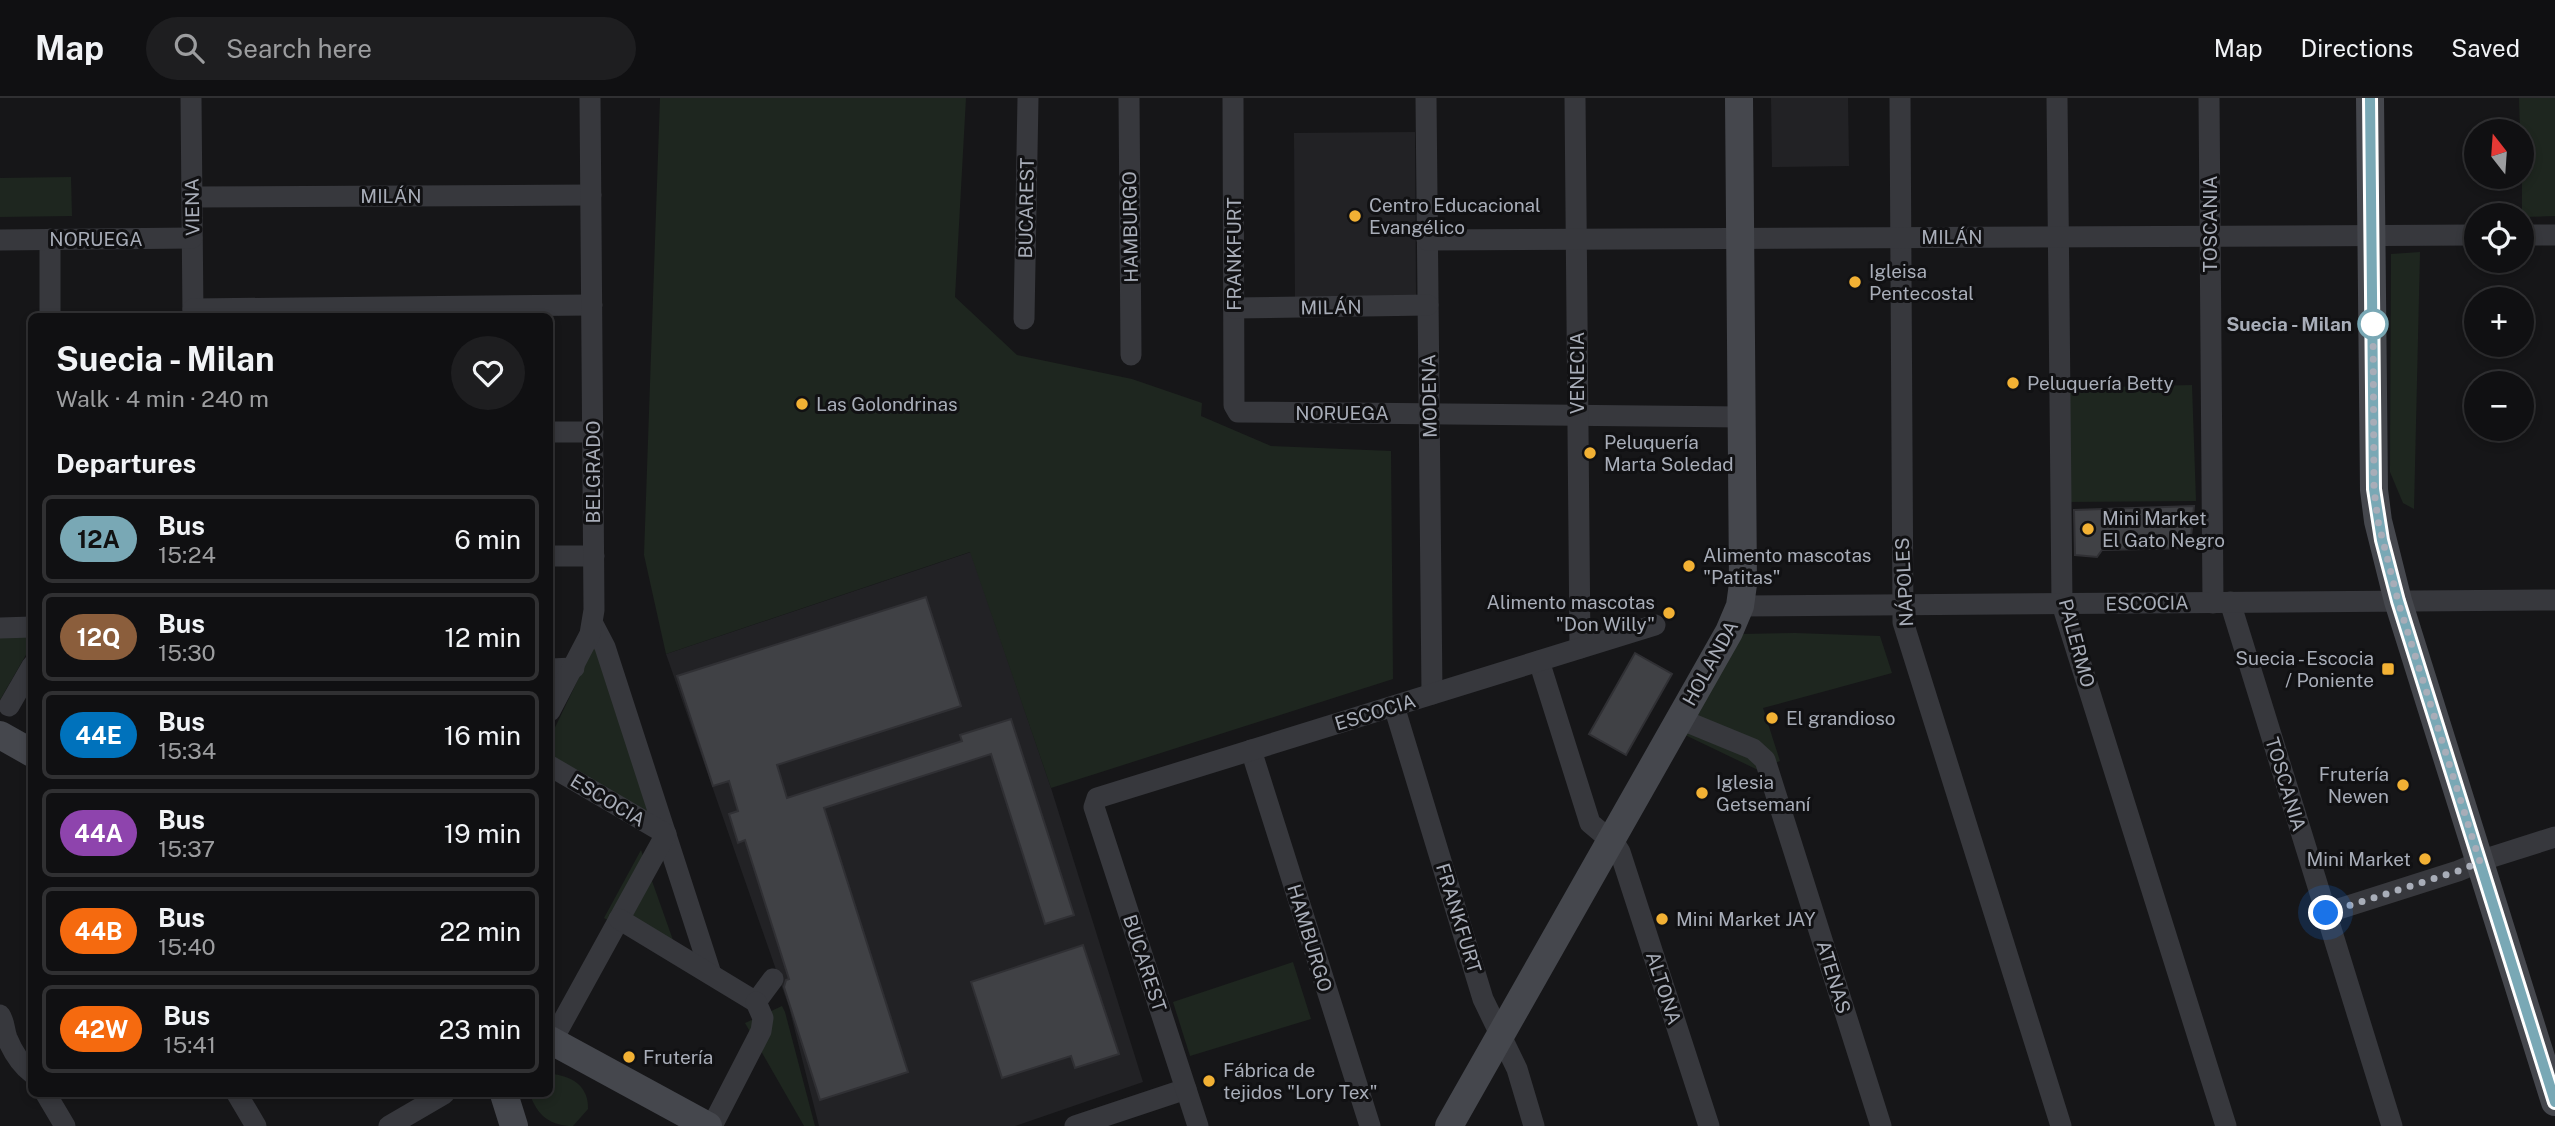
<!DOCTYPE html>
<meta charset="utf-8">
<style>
:root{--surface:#101012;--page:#1e1e20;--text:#f1f3f6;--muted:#9c9d9f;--line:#303032}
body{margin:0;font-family:"Public Sans",sans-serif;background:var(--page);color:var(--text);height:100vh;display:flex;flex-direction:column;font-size:26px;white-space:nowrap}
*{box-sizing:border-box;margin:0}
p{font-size:23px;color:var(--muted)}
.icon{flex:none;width:38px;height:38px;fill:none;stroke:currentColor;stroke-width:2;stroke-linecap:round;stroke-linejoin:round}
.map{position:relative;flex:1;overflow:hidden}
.sheet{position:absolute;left:28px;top:215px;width:525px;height:784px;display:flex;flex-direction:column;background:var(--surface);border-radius:10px;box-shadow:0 4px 10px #0003,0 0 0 2px var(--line)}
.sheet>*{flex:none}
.badge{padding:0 14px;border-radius:23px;font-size:24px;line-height:46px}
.needle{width:46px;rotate:343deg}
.controls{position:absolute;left:2464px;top:21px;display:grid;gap:14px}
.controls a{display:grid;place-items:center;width:70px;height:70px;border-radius:50%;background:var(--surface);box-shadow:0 4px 10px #0003,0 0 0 2px var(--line);font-size:35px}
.you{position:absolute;width:35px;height:35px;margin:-18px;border:5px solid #fff;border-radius:50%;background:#1a73e8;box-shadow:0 0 0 10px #1a73e833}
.map>.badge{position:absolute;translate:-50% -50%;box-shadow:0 0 0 4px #fff}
h2{padding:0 28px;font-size:26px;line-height:63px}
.round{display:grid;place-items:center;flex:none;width:74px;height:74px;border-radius:37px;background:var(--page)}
.summary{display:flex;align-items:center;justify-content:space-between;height:119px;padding:0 28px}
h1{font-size:33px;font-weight:700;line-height:52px}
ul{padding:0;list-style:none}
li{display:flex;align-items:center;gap:21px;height:88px;margin:0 14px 10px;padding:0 14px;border:4px solid var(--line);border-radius:10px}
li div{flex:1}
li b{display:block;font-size:26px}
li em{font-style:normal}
li .badge{min-width:77px;font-weight:700;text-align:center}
header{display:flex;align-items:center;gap:42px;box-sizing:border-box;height:98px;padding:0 35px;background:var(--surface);border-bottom:2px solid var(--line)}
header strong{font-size:33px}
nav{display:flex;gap:38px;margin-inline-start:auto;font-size:24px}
.search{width:490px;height:63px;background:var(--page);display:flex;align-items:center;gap:18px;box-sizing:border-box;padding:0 24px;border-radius:38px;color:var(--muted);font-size:26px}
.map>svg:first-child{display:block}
.built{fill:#222225}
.green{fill:#1e261f}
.building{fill:#404145;stroke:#303034;stroke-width:2}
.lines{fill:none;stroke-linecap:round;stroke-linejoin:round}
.street{stroke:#37383d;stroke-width:21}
.secondary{stroke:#45474d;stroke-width:28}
.line-casing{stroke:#fff;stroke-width:16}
.line{stroke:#79a8b5;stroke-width:10}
.walk{stroke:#a8adb8;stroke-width:7;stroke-dasharray:0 12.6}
.poi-dot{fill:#f2b134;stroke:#111113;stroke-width:2.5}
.stop-dot{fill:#fff;stroke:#79a8b5;stroke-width:3.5}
.labels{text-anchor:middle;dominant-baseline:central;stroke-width:6;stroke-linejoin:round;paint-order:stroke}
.street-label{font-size:19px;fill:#a8adb8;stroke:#111113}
.poi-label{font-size:19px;fill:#a8adb8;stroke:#111113;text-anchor:start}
.stop-label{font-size:19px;font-weight:bold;fill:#a8adb8;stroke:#111113;text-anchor:end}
</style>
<header>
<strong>Map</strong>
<div class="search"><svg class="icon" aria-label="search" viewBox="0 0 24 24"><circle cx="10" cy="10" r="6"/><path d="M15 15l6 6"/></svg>Search here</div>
<nav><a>Map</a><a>Directions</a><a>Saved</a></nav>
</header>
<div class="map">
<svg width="2555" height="1028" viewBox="0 0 2555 1028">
<rect width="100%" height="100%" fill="#161618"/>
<g class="built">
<polygon points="1771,0 1848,0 1849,68 1772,69"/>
<polygon points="1415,34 1416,200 1295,201 1294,35"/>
<polygon points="971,454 1051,690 1143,984 1015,1028 819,1028 789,909 666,556"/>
</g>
<g class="green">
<polygon points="660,0 966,0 955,199 1017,257 1132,281 1202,305 1201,318 1271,348 1391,353 1393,581 1051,690 970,454 666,556 644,457"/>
<polygon points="2519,0 2555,0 2555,118 2522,119 2522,33 2520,33"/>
<polygon points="71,79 72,118 0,119 0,80"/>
<polygon points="2420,154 2414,411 2403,405 2390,374 2391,156"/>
<polygon points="2192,287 2196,403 2066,404 2066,290"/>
<polygon points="1795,535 1880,538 1892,575 1763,610 1780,663 1758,672 1683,636 1742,536"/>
<polygon points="0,536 32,536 31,548 0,602"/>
<polygon points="595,546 648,714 550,657 550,640"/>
<polygon points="641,752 679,859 604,820"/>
<polygon points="1293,864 1311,921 1190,958 1173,904"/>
<polygon points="782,908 785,914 815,1028 804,1028 745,925"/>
<path d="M550,976C571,977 589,988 588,1011L573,1028C551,1028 537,1018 530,996H550Z"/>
</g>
<g class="building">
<polygon points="2194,408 2190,450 2102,452 2097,459 2075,457 2074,412"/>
<polygon points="926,499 961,608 777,667 787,700 962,643 960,637 1011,621 1074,817 1045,826 991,656 824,710 908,974 820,1002 784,889 786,882 789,881 745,742 738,745 729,716 738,713 729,683 713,688 677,578"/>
<polygon points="1635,555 1672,576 1626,657 1589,636"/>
<polygon points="1083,847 1119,956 1075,970 1071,958 1002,980 971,884"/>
</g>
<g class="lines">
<g class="street">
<polyline points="191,0 193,219"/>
<polyline points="1129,0 1131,257"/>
<polyline points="1233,0 1234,307 1238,314 1742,319"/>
<polyline points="1426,0 1432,596"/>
<polyline points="1575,0 1580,550"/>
<polyline points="1900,0 1903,524 2061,1028"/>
<polyline points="2057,0 2062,506 2226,1028"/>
<polyline points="2209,0 2213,505"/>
<polyline points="192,99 591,97"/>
<polyline points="2522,137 2555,137"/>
<polyline points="50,141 50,219"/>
<polyline points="0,142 192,140"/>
<polyline points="1427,142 2476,137"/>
<polyline points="1234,210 1428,207"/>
<polyline points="193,211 592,207"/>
<polyline points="1024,221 1028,0"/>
<polyline points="550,334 593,334"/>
<polyline points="550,458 594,458"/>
<polyline points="2230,504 2392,1028"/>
<polyline points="1740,508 2555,502"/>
<polyline points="593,526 605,549 711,876"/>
<polyline points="0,530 32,529"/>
<polyline points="1539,563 1590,725 1615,746 1620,754 1709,1028"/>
<polyline points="550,571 574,570"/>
<polyline points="9,608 32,568"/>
<polyline points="1394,608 1483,901 1517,971 1534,1028"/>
<polyline points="550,613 590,536 594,512 590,0"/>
<polyline points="1680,621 1753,651 1765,662 1881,1028"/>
<polyline points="1251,652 1370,1028"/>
<polyline points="550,668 666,736 552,943"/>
<polyline points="2326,815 2458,773 2492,759 2555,739"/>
<polyline points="619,821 756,904 773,881"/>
<path d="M0,917C5,925 4,932 7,940C12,952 21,967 32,975"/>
<polyline points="46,996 65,1028"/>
<polyline points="237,996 256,1028"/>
<polyline points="389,1028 444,996"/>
<polyline points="712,1028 761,933 763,920 756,904"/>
<polyline points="1075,1028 1186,991"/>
<polyline points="1198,1028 1094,709 1097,700 1655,527"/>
</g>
<g class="secondary">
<polyline points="2370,0 2374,392 2378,423 2398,503 2555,1004"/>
<polyline points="0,637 32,655"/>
<polyline points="550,942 708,1028"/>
<polyline points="504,996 514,1028"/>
<polyline points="1449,1028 1729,534 1740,508 1743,486 1739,0"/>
</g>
</g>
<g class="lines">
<defs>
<polyline id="line" points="2370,0 2374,391 2382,442 2398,503 2555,1004"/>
</defs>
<use href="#line" class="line-casing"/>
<use href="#line" class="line"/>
<polyline class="walk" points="2326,815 2458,773 2480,764 2398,503 2378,423 2374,391 2373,226"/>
</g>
<g class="poi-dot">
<circle cx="1355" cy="118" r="7"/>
<circle cx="1855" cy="184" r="7"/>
<circle cx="2013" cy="285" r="7"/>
<circle cx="802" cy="306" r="7"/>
<circle cx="1590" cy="355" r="7"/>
<circle cx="2088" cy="431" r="7"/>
<circle cx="1689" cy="468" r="7"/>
<circle cx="1669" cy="515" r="7"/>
<rect x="2381" y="564" width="14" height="14" rx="3.5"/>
<circle cx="1772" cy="620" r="7"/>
<circle cx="2403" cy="687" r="7"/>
<circle cx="1702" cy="695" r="7"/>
<circle cx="2425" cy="761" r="7"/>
<circle cx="1662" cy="821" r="7"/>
<circle cx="629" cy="959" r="7"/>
<circle cx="1209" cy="983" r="7"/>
</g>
<circle class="stop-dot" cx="2373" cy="226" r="14"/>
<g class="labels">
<g class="street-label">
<text x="391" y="98">MILÁN</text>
<text transform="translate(192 109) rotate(-91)">VIENA</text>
<text transform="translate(1026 110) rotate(-89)">BUCAREST</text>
<text transform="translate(2210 126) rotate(-90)">TOSCANIA</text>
<text transform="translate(1130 129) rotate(-91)">HAMBURGO</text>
<text x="1952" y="139">MILÁN</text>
<text x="96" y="141">NORUEGA</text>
<text transform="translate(1234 156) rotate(-90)">FRANKFURT</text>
<text transform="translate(1331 209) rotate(-1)">MILÁN</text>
<text transform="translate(1577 275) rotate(-90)">VENECIA</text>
<text transform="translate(1429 298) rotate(-91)">MODENA</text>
<text x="1342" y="315">NORUEGA</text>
<text transform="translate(593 374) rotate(-90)">BELGRADO</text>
<text transform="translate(1904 484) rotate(-93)">NÁPOLES</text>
<text transform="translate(2147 505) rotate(-1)">ESCOCIA</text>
<text transform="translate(2077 545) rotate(75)">PALERMO</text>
<text transform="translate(1710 565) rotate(-61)">HOLANDA</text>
<text transform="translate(1375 614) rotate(-17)">ESCOCIA</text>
<text transform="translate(2286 686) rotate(73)">TOSCANIA</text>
<text transform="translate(608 702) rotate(31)">ESCOCIA</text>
<text transform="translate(1459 820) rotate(73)">FRANKFURT</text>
<text transform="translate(1310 840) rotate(73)">HAMBURGO</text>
<text transform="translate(1145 865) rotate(72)">BUCAREST</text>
<text transform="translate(1834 879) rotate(73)">ATENAS</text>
<text transform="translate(1664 890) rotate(72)">ALTONA</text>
</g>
<g class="poi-label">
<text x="1369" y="107">Centro Educacional<tspan x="1369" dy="22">Evangélico</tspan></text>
<text x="1869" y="173">Igleisa<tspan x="1869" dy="22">Pentecostal</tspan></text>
<text x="2027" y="285">Peluquería Betty</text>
<text x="816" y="306">Las Golondrinas</text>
<text x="1604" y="344">Peluquería<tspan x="1604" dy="22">Marta Soledad</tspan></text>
<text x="2102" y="420">Mini Market<tspan x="2102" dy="22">El Gato Negro</tspan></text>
<text x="1703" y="457">Alimento mascotas<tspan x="1703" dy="22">"Patitas"</tspan></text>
<text x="1655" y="504" text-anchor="end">Alimento mascotas<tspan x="1655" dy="22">"Don Willy"</tspan></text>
<text x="2374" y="560" text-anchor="end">Suecia - Escocia<tspan x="2374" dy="22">/ Poniente</tspan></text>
<text x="1786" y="620">El grandioso</text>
<text x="2389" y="676" text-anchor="end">Frutería<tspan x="2389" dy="22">Newen</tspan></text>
<text x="1716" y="684">Iglesia<tspan x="1716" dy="22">Getsemaní</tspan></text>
<text x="2411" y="761" text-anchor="end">Mini Market</text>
<text x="1676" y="821">Mini Market JAY</text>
<text x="643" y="959">Frutería</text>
<text x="1223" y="972">Fábrica de<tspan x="1223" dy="22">tejidos "Lory Tex"</tspan></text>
</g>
<g class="stop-label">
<text x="2352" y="226">Suecia - Milan</text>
</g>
</g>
</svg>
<div class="controls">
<a><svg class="needle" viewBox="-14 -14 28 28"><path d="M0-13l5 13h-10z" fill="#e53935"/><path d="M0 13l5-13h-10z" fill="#9c9d9f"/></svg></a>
<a><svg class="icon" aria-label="locate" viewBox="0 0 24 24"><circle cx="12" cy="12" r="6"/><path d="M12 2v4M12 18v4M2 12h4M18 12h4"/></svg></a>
<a>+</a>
<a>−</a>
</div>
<div class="you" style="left:2326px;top:815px"></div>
<section class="sheet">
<div class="summary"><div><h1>Suecia - Milan</h1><p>Walk · 4 min · 240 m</p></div><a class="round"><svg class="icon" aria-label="heart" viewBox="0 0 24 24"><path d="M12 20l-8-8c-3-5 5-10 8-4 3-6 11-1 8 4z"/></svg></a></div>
<h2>Departures</h2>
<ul>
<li><span class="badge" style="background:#79a8b5;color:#111">12A</span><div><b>Bus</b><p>15:24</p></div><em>6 min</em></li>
<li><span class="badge" style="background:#8b5e3c;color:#fff">12Q</span><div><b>Bus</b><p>15:30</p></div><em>12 min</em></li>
<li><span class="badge" style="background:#0072bc;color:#fff">44E</span><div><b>Bus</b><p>15:34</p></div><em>16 min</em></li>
<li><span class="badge" style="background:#8e44ad;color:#fff">44A</span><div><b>Bus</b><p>15:37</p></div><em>19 min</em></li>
<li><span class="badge" style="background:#f56a0f;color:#fff">44B</span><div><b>Bus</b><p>15:40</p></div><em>22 min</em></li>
<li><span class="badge" style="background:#f56a0f;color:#fff">42W</span><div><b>Bus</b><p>15:41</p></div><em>23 min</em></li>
</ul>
</section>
</div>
